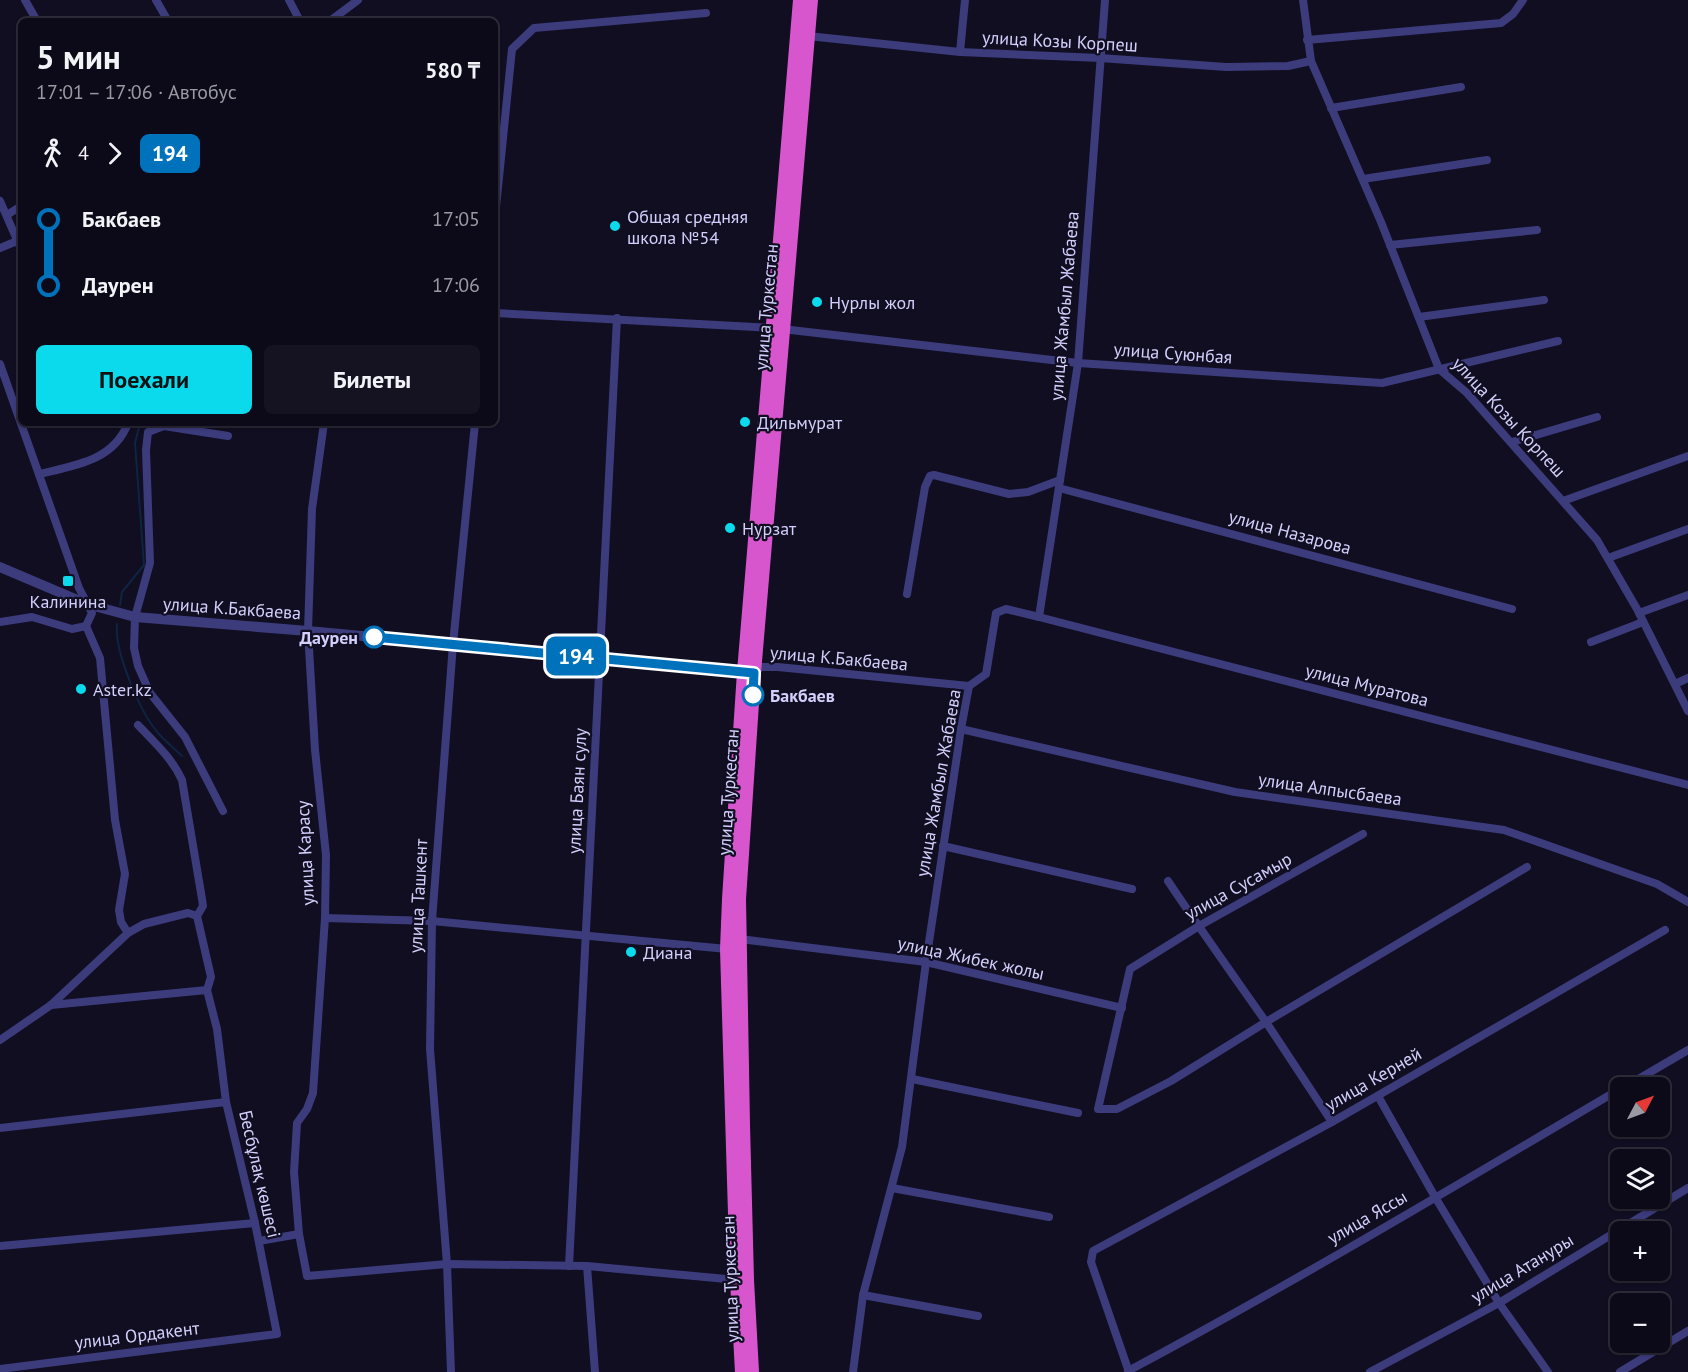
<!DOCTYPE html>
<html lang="ru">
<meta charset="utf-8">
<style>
:root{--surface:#0c0a18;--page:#151321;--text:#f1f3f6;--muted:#9a9aa2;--line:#2c2b37;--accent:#0bdaec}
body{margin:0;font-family:"PT Sans",sans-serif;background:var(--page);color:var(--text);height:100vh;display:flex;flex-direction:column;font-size:22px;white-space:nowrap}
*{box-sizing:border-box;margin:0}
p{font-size:20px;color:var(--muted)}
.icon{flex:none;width:33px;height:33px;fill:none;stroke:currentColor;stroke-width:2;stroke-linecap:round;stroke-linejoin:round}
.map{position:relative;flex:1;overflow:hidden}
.sheet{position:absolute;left:18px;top:18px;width:480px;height:408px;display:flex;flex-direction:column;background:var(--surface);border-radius:9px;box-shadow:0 2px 4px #0004,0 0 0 2px var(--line)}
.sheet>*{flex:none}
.badge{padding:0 12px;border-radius:9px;font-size:21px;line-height:39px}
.needle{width:39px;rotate:49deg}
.controls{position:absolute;left:1610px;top:1077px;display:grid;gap:12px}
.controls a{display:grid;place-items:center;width:60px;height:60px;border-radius:9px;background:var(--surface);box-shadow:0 2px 4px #0004,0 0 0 2px var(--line);font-size:30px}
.map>.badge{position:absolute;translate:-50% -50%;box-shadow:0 0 0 3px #fff}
.legs{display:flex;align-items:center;gap:9px;height:66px;padding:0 18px;font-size:20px}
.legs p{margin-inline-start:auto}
.summary{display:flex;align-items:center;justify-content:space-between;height:102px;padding:0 18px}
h1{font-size:33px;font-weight:800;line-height:45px}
.button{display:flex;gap:12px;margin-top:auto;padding:12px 18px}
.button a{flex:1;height:69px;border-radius:9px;background:var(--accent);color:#111;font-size:24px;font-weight:800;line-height:69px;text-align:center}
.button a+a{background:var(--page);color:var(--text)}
ul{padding:0 18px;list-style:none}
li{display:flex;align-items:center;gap:21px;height:66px;font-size:22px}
li i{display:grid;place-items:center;width:9px;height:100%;margin:0 8px;background:currentColor}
li i::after{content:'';width:15px;height:15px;margin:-8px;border:4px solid;border-radius:50%;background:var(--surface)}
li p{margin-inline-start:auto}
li:first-child i{background:linear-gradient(#0000 50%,currentColor 0)}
li:last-child i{background:linear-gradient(currentColor 50%,#0000 0)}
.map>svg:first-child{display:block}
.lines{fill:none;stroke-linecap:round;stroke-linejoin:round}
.stream{stroke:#0e2443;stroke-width:2}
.minor{stroke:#3c3b7c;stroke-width:8}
.tertiary{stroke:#3c3b7c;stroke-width:10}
.trunk{stroke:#d856cd;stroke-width:14}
.line-1-casing{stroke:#fff;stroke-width:14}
.line-1{stroke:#0072bc;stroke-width:9}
.poi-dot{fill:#0bdaec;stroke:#100e20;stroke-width:2}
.stop-1-dot{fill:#fff;stroke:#0072bc;stroke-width:3}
.labels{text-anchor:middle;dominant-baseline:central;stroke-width:4.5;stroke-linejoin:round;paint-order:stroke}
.street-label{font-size:18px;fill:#d3cffd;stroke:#100e20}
.poi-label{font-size:18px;fill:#d3cffd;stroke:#100e20;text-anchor:start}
.stop-label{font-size:18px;font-weight:bold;fill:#d3cffd;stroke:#100e20;text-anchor:end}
</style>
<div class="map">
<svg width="1688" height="1372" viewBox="0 0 1688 1372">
<rect width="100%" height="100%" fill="#100e20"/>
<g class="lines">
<g class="stream">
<polyline points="120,605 122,592 144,565 135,443 140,423"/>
<path d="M117,624C114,651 140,712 158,733C165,741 174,748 182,756"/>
</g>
<g class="minor">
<polyline points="25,0 37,21"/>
<polyline points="156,0 168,21"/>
<polyline points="289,0 300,21"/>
<polyline points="1303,0 1311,61 1381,222 1439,369 1467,393 1597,540 1637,609 1688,711"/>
<polyline points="330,21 358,0"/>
<polyline points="808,36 960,52 1100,58 1226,67 1288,66 1311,61"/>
<polyline points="1307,40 1501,23 1513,14 1523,0"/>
<polyline points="960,52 965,0"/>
<polyline points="1331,108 1461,87"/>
<polyline points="1363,179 1487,160"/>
<polyline points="0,201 21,249"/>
<polyline points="7,215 21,206"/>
<polyline points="495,217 512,49 534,28 706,13"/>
<polyline points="1390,245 1537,230"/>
<polyline points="0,248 17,241"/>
<polyline points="495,313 772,328"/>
<polyline points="1419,317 1544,300"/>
<polyline points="782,329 1078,363 1382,383 1558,341"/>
<polyline points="0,364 79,588 92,613 86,626 72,629 32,617 0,622"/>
<polyline points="324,423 312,509 308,631 315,750 326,855 325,918 313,1093 307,1109 297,1123 294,1172 299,1234 307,1276 447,1264 587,1266 737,1280"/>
<polyline points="1512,442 1597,417"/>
<path d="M39,474C73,466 114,461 128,423"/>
<polyline points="1059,488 1512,609"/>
<polyline points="1563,501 1688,456"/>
<polyline points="1608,558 1688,529"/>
<polyline points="907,594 925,487 930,476 934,475 1009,494 1028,492 1060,480"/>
<polyline points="1639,613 1688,595"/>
<polyline points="1039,617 1688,785"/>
<polyline points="86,626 100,658 115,820 125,874 119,910 121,922 128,933"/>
<polyline points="1591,642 1643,622"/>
<polyline points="755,672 761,667 778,667 969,686"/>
<polyline points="1675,684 1688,678"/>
<path d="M138,725C154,742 172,758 182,780L202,899L203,906L197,916"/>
<polyline points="961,729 1235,792 1504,830 1657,884 1688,902"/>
<polyline points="223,811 185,737 150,693 138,666 134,648 135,617 150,563 146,450 148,432 164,426 228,436"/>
<polyline points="943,846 1132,889"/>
<path d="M1168,881C1200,929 1233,975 1266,1022L1171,1081L1117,1109H1098L1130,969L1199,926L1363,834"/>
<polyline points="325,918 432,921 727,949"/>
<polyline points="740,939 926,962 1122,1008"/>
<polyline points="51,1005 207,990 217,1029 226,1102"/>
<polyline points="0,1040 51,1005 128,933 144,924 188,913 197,916 211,977 207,990"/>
<polyline points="912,1079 1078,1113"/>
<polyline points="1623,1088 1688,1050"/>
<polyline points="1378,1096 1435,1197 1499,1303 1548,1372"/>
<polyline points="1332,1122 1266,1022 1527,867"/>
<polyline points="0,1128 226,1102 255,1223 277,1334 0,1369"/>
<polyline points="892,1188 1049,1217"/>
<polyline points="259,1241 299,1234"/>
<polyline points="0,1246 255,1223"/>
<path d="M569,1266C584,950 602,634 617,318"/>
<polyline points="587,1266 595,1372"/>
<polyline points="863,1295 978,1316"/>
<path d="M1128,1371C1295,1282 1457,1185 1620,1089"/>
<polyline points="451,1372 447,1264 430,1049 432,921 453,644 475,423"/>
<polyline points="853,1372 863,1295 902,1147 926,962 961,729 969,686 986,674 996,613 1006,609 1039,617 1078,363 1105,0"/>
<polyline points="1129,1372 1091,1262 1093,1251 1332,1122 1665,930"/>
<polyline points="1370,1372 1499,1303 1688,1188"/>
<polyline points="1620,1372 1688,1331"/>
</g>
<polyline class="tertiary" points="0,567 87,604 135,617 308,631 751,672"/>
<g class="trunk">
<polyline points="742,1372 737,1280 727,949 729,899 744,672 800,0"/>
<polyline points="752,1372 747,1280 743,1125 739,899 754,673 811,0"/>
</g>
</g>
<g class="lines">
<defs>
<polyline id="line-1" points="374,637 754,673 753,695"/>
</defs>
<use href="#line-1" class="line-1-casing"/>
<use href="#line-1" class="line-1"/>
</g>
<g class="poi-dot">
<circle cx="615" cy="226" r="6"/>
<circle cx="817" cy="302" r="6"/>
<circle cx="745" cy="422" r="6"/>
<circle cx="730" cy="528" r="6"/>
<rect x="62" y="575" width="12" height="12" rx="3"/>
<circle cx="81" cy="689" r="6"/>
<circle cx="631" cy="952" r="6"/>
</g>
<g class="stop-1-dot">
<circle cx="374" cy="637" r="10"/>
<circle cx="753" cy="695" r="10"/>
</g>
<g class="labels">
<g class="street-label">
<text transform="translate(1060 41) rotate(3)">улица Козы Корпеш</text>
<text transform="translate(1064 306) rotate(-85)">улица Жамбыл Жабаева</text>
<text transform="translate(766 307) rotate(-85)">улица Туркестан</text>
<text transform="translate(1173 353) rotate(4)">улица Суюнбая</text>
<text transform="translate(1509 417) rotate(47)">улица Козы Корпеш</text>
<text transform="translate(1290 532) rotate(15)">улица Назарова</text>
<text transform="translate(232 608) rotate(4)">улица К.Бакбаева</text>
<text transform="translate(839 658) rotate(5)">улица К.Бакбаева</text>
<text transform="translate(1367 685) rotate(14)">улица Муратова</text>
<text transform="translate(938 783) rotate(-80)">улица Жамбыл Жабаева</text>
<text transform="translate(1330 789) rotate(8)">улица Алпысбаева</text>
<text transform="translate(577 791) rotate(-87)">улица Баян сулу</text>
<text transform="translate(728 792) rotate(-86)">улица Туркестан</text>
<text transform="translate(305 853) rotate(-93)">улица Карасу</text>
<text transform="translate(1238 886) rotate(-29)">улица Сусамыр</text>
<text transform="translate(418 896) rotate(-87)">улица Ташкент</text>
<text transform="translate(971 958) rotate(12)">улица Жибек жолы</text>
<text transform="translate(1373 1079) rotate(-30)">улица Керней</text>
<text transform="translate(260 1174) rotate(77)">Бесбұлақ көшесі</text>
<text transform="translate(1367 1217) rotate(-30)">улица Яссы</text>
<text transform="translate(1522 1268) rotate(-31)">улица Атануры</text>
<text transform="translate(730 1279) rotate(-92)">улица Туркестан</text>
<text transform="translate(137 1335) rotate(-7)">улица Ордакент</text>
</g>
<g class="poi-label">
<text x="627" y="216">Общая средняя<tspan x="627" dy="21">школа №54</tspan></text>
<text x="829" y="302">Нурлы жол</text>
<text x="757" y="422">Дильмурат</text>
<text x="742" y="528">Нурзат</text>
<text x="68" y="601" text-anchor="middle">Калинина</text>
<text x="93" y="689">Aster.kz</text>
<text x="643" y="952">Диана</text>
</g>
<g class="stop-label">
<text x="358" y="637">Даурен</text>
<text x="770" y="695" text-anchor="start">Бакбаев</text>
</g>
</g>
</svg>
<div class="controls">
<a><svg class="needle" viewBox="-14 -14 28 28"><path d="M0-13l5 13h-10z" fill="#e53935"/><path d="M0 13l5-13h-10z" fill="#9a9aa2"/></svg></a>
<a><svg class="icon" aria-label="layers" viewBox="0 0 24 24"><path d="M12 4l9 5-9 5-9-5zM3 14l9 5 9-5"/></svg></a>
<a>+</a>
<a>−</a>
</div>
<b class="badge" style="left:576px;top:656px;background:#0072bc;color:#fff">194</b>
<section class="sheet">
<div class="summary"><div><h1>5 мин</h1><p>17:01 – 17:06 · Автобус</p></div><b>580 ₸</b></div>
<div class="legs"><svg class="icon" aria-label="walk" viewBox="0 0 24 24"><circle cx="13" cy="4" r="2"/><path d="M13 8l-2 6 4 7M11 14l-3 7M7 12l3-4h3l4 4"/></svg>4<svg class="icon" aria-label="forward" viewBox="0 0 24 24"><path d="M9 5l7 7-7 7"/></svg><b class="badge" style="background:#0072bc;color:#fff">194</b></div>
<ul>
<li><i style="color:#0072bc"></i><b>Бакбаев</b><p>17:05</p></li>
<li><i style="color:#0072bc"></i><b>Даурен</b><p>17:06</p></li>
</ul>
<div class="button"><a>Поехали</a><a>Билеты</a></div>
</section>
</div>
